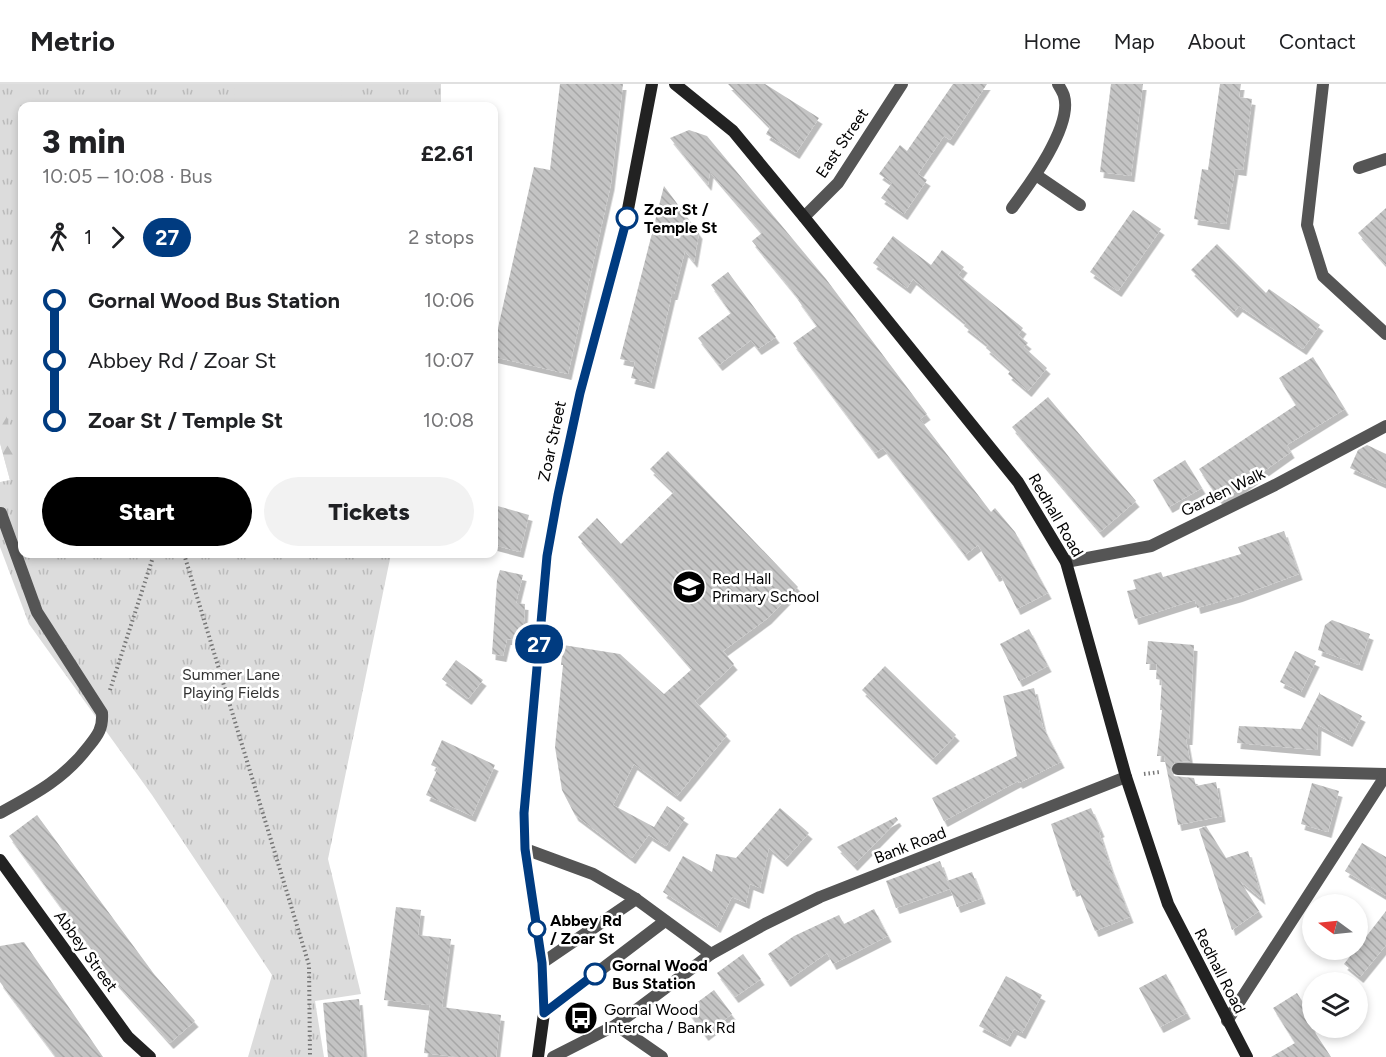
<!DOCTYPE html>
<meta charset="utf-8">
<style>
:root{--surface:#fff;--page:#f2f2f2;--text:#202124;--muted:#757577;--line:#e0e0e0;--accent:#000}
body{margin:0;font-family:Figtree,sans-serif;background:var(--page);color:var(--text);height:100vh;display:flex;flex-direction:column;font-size:22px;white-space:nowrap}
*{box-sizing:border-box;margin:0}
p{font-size:20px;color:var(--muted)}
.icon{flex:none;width:33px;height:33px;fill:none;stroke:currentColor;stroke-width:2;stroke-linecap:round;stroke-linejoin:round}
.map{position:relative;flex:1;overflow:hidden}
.drawer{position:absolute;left:18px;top:18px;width:480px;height:456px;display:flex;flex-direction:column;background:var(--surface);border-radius:12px;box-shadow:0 3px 9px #0003}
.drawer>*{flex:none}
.badge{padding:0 12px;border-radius:20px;font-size:21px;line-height:39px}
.needle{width:39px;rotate:285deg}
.tools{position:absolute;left:1302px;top:810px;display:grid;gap:12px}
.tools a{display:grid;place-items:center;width:66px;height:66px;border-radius:50%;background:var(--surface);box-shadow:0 3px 9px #0003;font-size:30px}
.map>.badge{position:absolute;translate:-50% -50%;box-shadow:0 0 0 3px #fff}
.legs{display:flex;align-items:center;gap:9px;height:66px;padding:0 24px;font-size:20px}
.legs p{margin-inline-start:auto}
.overview{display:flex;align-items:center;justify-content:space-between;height:102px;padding:0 24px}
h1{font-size:33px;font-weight:800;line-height:45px}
.primary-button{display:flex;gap:12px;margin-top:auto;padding:12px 24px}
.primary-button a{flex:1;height:69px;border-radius:36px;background:var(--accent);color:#fff;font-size:24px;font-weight:800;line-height:69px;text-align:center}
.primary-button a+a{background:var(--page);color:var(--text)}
ul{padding:0 24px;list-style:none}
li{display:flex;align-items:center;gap:21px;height:60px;font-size:22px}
li i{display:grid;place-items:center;width:9px;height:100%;margin:0 8px;background:currentColor}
li i::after{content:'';width:15px;height:15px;margin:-8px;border:4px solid;border-radius:50%;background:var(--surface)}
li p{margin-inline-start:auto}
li:first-child i{background:linear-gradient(#0000 50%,currentColor 0)}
li:last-child i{background:linear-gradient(currentColor 50%,#0000 0)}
header{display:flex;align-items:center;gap:36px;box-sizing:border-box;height:84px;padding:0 30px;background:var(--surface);border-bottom:2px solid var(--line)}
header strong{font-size:28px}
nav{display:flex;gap:33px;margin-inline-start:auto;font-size:21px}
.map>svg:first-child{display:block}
.grass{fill:url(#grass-tufts)}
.forest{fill:url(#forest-firs)}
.garden{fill:#dcdcdc}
.building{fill:url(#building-back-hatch);filter:url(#shadow)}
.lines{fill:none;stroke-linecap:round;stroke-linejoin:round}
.path{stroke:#777;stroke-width:4;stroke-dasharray:1.5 3;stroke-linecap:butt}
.lane{stroke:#555;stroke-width:12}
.street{stroke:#555;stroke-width:12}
.secondary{stroke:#222;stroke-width:12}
.line-1-casing{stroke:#fff;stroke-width:14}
.line-1{stroke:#003b80;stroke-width:9}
.stop-1-dot{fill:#fff;stroke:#003b80;stroke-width:3}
.labels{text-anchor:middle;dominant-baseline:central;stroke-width:5;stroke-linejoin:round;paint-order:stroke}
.street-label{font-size:16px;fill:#000;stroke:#fff}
.stop-label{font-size:16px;font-weight:bold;fill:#000;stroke:#fff;text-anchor:start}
.poi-label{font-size:16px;fill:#000;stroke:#fff;text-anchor:start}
.park-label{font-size:16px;fill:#333;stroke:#fff}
</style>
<header>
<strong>Metrio</strong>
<nav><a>Home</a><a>Map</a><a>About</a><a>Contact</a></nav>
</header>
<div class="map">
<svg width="1386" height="973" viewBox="0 0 1386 973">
<defs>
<pattern id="grass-tufts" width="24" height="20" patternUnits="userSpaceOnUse" patternTransform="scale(1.5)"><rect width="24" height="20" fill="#dcdcdc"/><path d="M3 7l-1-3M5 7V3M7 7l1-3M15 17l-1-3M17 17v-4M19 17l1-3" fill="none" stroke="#bbb"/></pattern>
<pattern id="forest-firs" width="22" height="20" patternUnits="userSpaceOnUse" patternTransform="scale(1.5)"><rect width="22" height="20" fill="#dcdcdc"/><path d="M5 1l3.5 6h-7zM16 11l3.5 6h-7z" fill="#bbb"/></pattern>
<pattern id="building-back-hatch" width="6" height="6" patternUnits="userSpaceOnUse" patternTransform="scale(1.5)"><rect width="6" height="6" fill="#c4c4c4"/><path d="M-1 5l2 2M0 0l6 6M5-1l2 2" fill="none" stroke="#a7a7a7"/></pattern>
<filter id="shadow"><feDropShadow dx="3.5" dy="6" stdDeviation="0" flood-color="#0004"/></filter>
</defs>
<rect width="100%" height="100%" fill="#fff"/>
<polygon class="grass" points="0,0 441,0 441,22 22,22 22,470 391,470 328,775 361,910 315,917 324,973 248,973 272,891 152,711 29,540 0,463 0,398 10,396 0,359"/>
<polygon class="forest" points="0,297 16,381 10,396 0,359"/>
<polygon class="garden" points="235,0 342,0 341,22 234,22"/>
<g class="building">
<polygon points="560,0 623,0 611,100 568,290 494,273 494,262 534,83 550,86"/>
<polygon points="728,0 765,0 819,34 796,69 766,50 770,43"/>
<polygon points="953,0 987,0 950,56 944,52 918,90 927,96 904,130 881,114 892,99 879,90 900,61 907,67"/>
<polygon points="1111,0 1143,0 1131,92 1100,88"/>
<polygon points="1220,0 1241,0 1239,13 1252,15 1243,86 1235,85 1226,140 1194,135 1202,85 1208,86"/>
<polygon points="689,46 707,52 826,195 927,330 920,335 991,428 995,424 1015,448 1048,509 1017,525 1000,490 996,492 978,461 965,471 883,364 875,369 793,259 817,242 798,216 799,215 752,157 762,149 710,88 708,101 670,54"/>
<polygon points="664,102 699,149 694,178 685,167 674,210 672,210 651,299 631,294 635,278 620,275"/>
<polygon points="1386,124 1386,181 1358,149"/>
<polygon points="1133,126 1161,145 1118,207 1090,188"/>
<polygon points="893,152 931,181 942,166 964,183 958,191 1023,244 1018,251 1028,259 1024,263 1047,284 1028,307 1008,290 1011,286 986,264 988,261 964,242 966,239 913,195 907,204 873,179"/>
<polygon points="1217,160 1266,209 1269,205 1320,241 1303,265 1239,222 1234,228 1191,186"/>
<polygon points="728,188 776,253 758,265 751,256 719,281 698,254 731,229 711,201"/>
<polygon points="1313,273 1345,325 1287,361 1291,368 1221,418 1199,385 1296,321 1279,294"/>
<polygon points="1048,313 1136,417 1100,448 1012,343"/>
<polygon points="1367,361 1386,370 1386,400 1350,384 1358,366"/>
<polygon points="668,367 798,503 768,534 723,567 734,580 695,617 727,651 677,712 634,680 613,721 654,743 667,722 685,734 666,762 649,751 650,749 632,774 575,731 562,706 555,663 563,581 561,581 563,561 620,570 664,610 692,585 578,453 597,434 621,460 674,408 650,385"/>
<polygon points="1185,376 1202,404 1169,423 1153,396"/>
<polygon points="494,421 529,431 520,468 494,461"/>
<polygon points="1284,447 1299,490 1239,512 1197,524 1195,516 1135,535 1127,507 1136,505 1133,496 1161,488 1163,493 1241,470 1238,463"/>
<polygon points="500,486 523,491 516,519 525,520 523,556 507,555 503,572 492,570 497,496"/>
<polygon points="1332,536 1370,550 1359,581 1318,566 1325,541"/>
<polygon points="1029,545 1048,582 1019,597 1000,560"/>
<polygon points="1148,557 1194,561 1189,655 1186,655 1190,677 1175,678 1170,685 1174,692 1194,694 1196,702 1216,698 1222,732 1178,741 1164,672 1157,672 1162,626 1160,626 1162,596 1156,595 1157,580 1146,580"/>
<polygon points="1295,567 1316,577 1301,608 1280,598"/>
<polygon points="456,576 483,596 468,615 442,595"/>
<polygon points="885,582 956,651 933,675 862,606"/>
<polygon points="1034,604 1043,643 1061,678 1019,699 1018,697 944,737 932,714 1017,672 1003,612"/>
<polygon points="1320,608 1320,610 1362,632 1349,657 1318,641 1317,666 1237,659 1239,642 1301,645"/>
<polygon points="442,656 495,681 472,732 426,711 438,684 431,681"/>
<polygon points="1312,699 1339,707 1328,748 1301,740"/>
<polygon points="780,724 809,749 784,777 769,764 760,804 750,800 746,819 732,813 717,843 663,808 683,772 712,788 716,770 736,774"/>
<polygon points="1091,724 1101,747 1099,748 1110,782 1130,833 1095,847 1078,805 1073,807 1051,740"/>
<polygon points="37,731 154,890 195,937 170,959 114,896 9,752"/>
<polygon points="896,733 898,736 854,781 837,763"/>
<polygon points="1206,742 1226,774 1248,767 1262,815 1240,797 1259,827 1232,846 1199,745"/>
<polygon points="1362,759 1386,773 1386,812 1345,787"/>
<polygon points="940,777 950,805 896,824 886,797"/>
<polygon points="972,788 982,814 957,823 947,797"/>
<polygon points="396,823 421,826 418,851 451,855 442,923 501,931 496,973 456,973 424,969 430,921 384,916"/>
<polygon points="874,825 888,852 833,880 827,869 787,897 768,870 794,852 839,831 844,840"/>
<polygon points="1386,827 1386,861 1360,893 1344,880 1355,866 1358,866 1358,863"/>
<polygon points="24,858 103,973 56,973 0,898 0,862"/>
<polygon points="743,870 761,895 735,913 717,889"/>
<polygon points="1166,890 1187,929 1160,943 1139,904"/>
<polygon points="1006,892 1042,911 1022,949 1014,945 1007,957 979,942"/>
<polygon points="714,906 732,930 705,951 687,926"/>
<polygon points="1297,909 1312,933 1312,944 1331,973 1271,973 1295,959 1273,924"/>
<polygon points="359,915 364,973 328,973 323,919"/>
</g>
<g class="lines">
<g class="path">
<polyline points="184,470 309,881 310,973"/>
<polyline points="110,606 154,470 156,470"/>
<polyline points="1144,690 1160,688"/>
</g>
<g class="lane">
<polyline points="1359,84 1386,75"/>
<path d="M0,729C35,710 64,695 89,662C98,651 103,644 102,629L37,528L1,429"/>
<polyline points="542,879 636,815"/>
<polyline points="544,929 665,837"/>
</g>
<g class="street">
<polyline points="1323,0 1307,141 1323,192 1386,250"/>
<polyline points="1036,91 1080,121"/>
<path d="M1012,124C1029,101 1073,42 1064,12C1063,8 1060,4 1058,0"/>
<polyline points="804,133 838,99 902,0"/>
<polyline points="1066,478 1151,462 1275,401 1386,342"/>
<polyline points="1178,685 1386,690"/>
<polyline points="525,765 593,790 636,815 711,870"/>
<polyline points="1227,937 1386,691"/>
<polyline points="616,941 662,973"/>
<polyline points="553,973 616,941 711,870 765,840 820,813 1126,693"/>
</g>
<g class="secondary">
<polyline points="675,0 733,47 804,133 1018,398 1066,478 1126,693 1168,820 1247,973"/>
<polyline points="0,776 128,953 150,973"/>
<polyline points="538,973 544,929 542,879 525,765 524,729 547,472 558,411 580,309 624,146 652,0"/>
</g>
</g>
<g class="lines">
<defs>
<polyline id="line-1" points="595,890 544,929 542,879 525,765 524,729 547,472 558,411 580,309 627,134"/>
</defs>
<use href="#line-1" class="line-1-casing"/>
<use href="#line-1" class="line-1"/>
</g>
<defs>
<symbol id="school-disc" viewBox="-11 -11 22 22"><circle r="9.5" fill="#000" stroke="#fff"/><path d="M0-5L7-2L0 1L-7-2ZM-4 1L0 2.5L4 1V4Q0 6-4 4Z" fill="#fff"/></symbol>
<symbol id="bus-disc" viewBox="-11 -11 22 22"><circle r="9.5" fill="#000" stroke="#fff"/><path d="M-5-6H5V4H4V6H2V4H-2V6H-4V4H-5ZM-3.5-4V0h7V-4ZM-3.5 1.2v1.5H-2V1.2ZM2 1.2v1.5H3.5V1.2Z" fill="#fff"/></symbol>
</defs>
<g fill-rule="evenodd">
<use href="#school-disc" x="670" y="484" width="38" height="38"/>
<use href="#bus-disc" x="562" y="915" width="38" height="38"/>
</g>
<g class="stop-1-dot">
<circle cx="627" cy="134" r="10"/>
<circle cx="537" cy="845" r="8"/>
<circle cx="595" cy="890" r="10"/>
</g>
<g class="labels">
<g class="street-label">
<text transform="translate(842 59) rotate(-56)">East Street</text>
<text transform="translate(552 357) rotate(-78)">Zoar Street</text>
<text transform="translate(1223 408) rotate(-26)">Garden Walk</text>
<text transform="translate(1056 431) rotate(60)">Redhall Road</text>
<text transform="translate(910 761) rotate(-21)">Bank Road</text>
<text transform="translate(86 867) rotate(54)">Abbey Street</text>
<text transform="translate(1220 887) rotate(63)">Redhall Road</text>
</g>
<g class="stop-label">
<text x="644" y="125">Zoar St /<tspan x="644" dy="18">Temple St</tspan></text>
<text x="550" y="836">Abbey Rd<tspan x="550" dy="18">/ Zoar St</tspan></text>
<text x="612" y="881">Gornal Wood<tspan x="612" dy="18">Bus Station</tspan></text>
</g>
<g class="poi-label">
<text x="712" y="494">Red Hall<tspan x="712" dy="18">Primary School</tspan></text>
<text x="604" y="925">Gornal Wood<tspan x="604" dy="18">Intercha / Bank Rd</tspan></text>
</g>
<g class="park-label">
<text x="231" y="590">Summer Lane<tspan x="231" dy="18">Playing Fields</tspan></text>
</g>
</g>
</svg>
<div class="tools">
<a><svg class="needle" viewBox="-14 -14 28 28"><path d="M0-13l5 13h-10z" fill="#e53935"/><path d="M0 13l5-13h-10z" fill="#757577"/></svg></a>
<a><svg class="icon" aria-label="layers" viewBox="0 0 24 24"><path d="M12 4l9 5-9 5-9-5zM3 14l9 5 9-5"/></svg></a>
</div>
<b class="badge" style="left:539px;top:560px;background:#003b80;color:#fff">27</b>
<section class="drawer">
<div class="overview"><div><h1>3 min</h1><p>10:05 – 10:08 · Bus</p></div><b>£2.61</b></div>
<div class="legs"><svg class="icon" aria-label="walk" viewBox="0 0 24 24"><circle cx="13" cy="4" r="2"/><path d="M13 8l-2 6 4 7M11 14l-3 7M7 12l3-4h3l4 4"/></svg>1<svg class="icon" aria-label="forward" viewBox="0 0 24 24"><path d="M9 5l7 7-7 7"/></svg><b class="badge" style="background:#003b80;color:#fff">27</b><p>2 stops</p></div>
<ul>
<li><i style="color:#003b80"></i><b>Gornal Wood Bus Station</b><p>10:06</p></li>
<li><i style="color:#003b80"></i><span>Abbey Rd / Zoar St</span><p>10:07</p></li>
<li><i style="color:#003b80"></i><b>Zoar St / Temple St</b><p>10:08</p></li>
</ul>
<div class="primary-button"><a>Start</a><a>Tickets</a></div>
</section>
</div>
